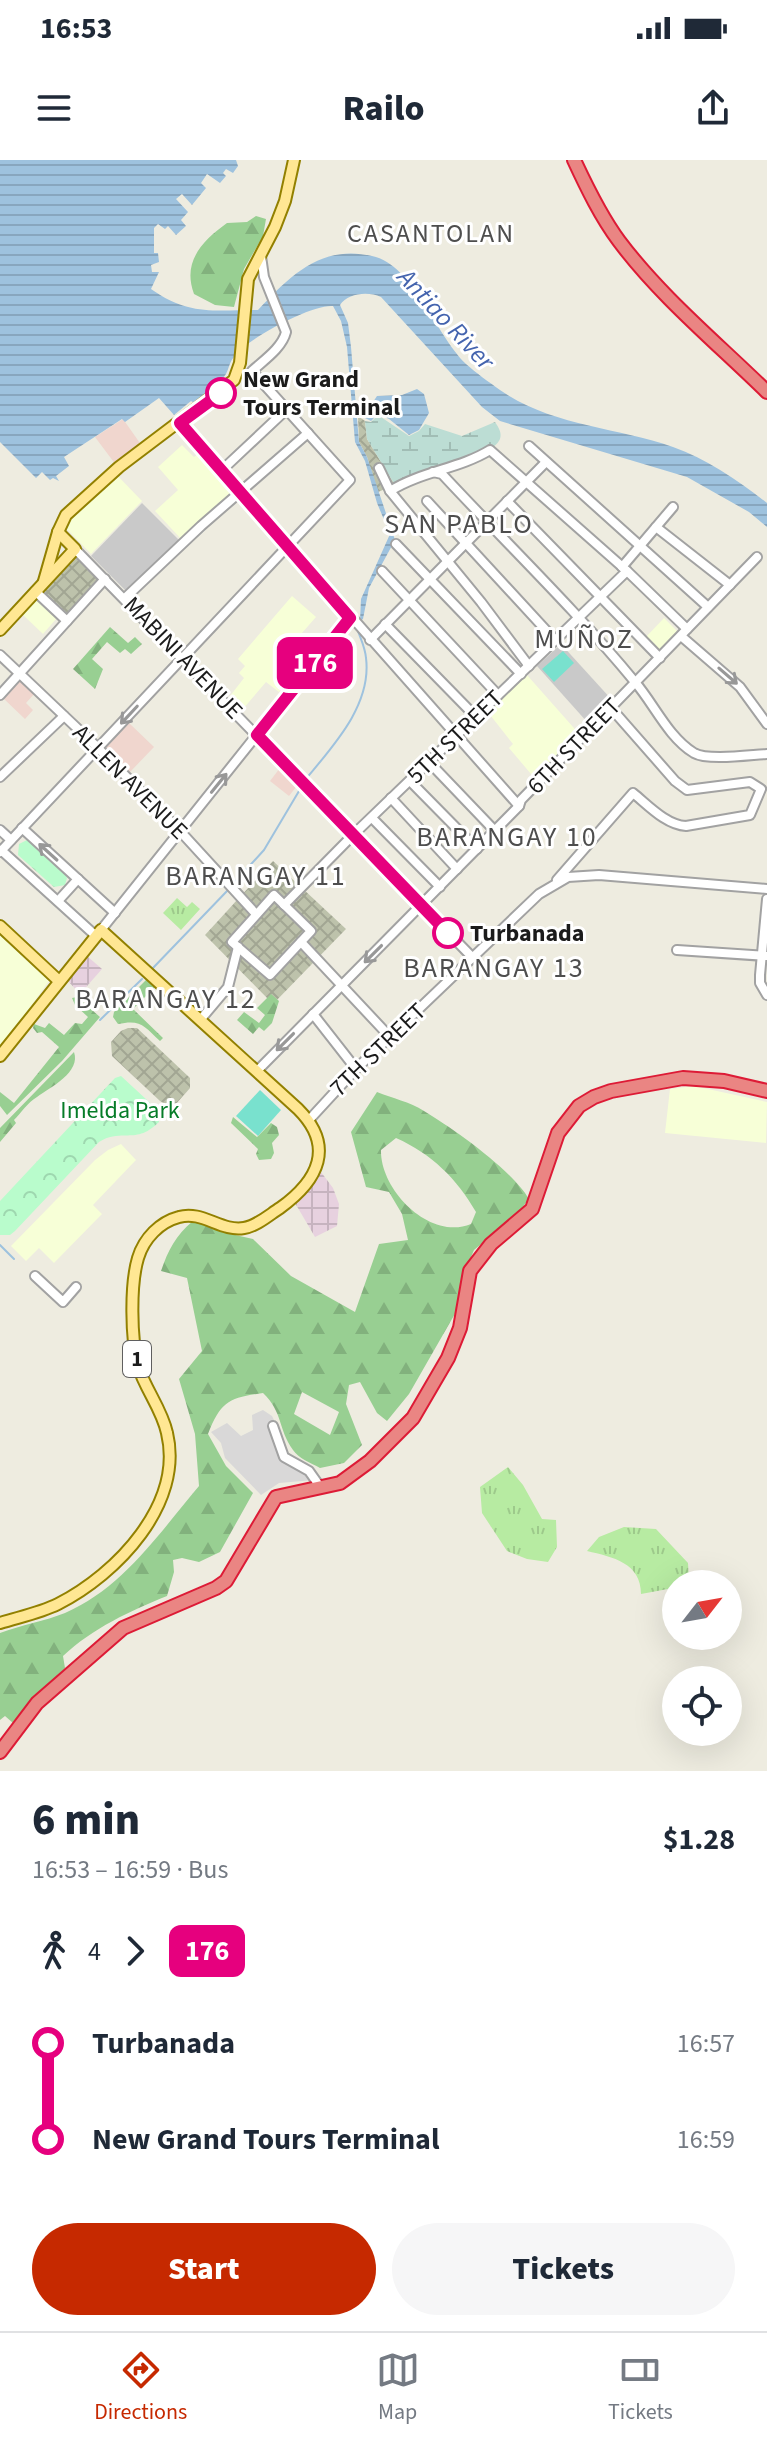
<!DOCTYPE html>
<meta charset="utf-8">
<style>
:root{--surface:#fff;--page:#f6f6f7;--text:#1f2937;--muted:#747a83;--line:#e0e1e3;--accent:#c62900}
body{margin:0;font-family:"Source Sans 3",sans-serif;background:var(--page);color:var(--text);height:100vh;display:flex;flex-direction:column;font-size:30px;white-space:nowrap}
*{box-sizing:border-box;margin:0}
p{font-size:26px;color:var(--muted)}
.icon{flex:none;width:44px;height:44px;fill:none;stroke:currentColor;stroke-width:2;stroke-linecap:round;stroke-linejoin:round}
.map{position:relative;height:1611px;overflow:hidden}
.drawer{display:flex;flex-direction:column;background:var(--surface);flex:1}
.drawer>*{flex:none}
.badge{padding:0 16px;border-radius:12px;font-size:28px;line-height:52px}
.needle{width:52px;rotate:59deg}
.tools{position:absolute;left:662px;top:1410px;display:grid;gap:16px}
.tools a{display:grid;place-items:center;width:80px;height:80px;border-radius:50%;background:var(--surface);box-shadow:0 8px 32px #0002;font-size:40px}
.map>.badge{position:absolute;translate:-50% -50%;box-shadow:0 0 0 4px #fff}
.legs{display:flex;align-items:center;gap:12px;height:88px;padding:0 32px;font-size:26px}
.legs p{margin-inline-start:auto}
.headline{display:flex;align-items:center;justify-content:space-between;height:136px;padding:0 32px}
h1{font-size:44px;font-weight:800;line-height:60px}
.button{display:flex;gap:16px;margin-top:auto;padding:16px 32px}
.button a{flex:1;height:92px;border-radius:48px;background:var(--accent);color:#fff;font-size:32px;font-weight:800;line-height:92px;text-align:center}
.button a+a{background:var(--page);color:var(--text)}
ul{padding:0 32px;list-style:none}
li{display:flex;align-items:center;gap:28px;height:96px;font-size:30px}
li i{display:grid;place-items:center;width:12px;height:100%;margin:0 10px;background:currentColor}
li i::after{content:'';width:20px;height:20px;margin:-10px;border:6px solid;border-radius:50%;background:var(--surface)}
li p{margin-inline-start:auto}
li:first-child i{background:linear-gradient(#0000 50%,currentColor 0)}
li:last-child i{background:linear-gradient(currentColor 50%,#0000 0)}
.status{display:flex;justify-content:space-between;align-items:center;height:56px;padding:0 40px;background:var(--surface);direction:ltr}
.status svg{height:22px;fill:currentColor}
header{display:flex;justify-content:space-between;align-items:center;height:104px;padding:0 32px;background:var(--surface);font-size:36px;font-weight:800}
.menu{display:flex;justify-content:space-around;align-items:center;height:112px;border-top:2px solid var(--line);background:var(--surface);font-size:22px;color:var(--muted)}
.menu a{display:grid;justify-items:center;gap:4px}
.menu .on{color:var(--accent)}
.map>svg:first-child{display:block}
.residential{fill:#d9d8d8}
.commercial{fill:#f0d6ce}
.industrial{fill:url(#industrial-grid)}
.education{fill:#f7ffd7}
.religious{fill:#c9c9c9}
.construction{fill:url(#construction-cross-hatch)}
.grass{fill:url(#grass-tufts)}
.forest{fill:url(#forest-firs);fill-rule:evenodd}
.wetland{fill:url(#wetland-marsh)}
.park{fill:url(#park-crowns)}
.pitch{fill:#79e1ce}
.water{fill:url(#water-rules)}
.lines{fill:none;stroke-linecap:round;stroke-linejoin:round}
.stream{stroke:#9ec2de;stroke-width:2}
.minor-casing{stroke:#a2a2a2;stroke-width:12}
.major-casing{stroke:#928000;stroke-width:14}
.highway-casing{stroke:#dd1b36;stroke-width:16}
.minor{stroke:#fff;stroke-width:8}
.major{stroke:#ffe793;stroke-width:10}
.highway{stroke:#ea8583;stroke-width:12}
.oneway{stroke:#989898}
.line-1-casing{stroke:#fff;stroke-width:18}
.line-1{stroke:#e6007e;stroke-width:12}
.stop-1-dot{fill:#fff;stroke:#e6007e;stroke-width:4}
.labels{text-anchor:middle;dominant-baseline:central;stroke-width:6;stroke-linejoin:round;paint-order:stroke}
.shield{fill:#fff;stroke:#5f5f5f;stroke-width:2}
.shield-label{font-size:22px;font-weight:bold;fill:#1b1b1b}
.stop-label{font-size:24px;font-weight:bold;fill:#1b1b1b;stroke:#fff;text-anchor:start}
.street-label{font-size:24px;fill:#1b1b1b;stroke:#fff}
.park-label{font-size:24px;fill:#067c28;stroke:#fff}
.neighbourhood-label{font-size:26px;letter-spacing:2px;fill:#4e4e4e;stroke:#fff}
.water-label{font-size:26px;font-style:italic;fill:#4464ae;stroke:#fff}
.quarter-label{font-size:28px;letter-spacing:2px;fill:#4e4e4e;stroke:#fff}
</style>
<div class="status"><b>16:53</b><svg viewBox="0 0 49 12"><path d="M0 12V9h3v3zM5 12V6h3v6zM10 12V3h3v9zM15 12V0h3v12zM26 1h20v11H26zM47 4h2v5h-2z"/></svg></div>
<header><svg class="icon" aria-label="menu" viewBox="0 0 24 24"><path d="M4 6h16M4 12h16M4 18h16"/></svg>Railo<svg class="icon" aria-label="share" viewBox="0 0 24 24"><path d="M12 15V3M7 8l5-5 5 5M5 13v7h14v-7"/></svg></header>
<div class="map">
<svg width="767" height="1611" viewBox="0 0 767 1611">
<defs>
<pattern id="industrial-grid" width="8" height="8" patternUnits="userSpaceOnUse" patternTransform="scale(2)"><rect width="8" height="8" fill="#e7d1df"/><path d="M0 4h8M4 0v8" fill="none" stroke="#c6b3bf"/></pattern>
<pattern id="construction-cross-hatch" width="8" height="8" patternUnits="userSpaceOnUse" patternTransform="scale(2)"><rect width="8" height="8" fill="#bdc2ab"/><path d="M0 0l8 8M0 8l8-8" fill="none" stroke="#a2a693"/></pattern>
<pattern id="grass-tufts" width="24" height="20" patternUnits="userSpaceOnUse" patternTransform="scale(2)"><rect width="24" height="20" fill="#b7eba2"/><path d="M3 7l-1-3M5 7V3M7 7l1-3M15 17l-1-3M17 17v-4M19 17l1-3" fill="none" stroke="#9dc98b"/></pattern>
<pattern id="forest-firs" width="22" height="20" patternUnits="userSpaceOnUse" patternTransform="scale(2)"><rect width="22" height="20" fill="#98cf92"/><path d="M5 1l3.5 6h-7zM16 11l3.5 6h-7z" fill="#82b17d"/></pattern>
<pattern id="wetland-marsh" width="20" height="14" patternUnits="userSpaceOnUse" patternTransform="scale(2)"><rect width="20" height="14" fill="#bcddd4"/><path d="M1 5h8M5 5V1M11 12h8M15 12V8" fill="none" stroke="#a1bdb5"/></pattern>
<pattern id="park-crowns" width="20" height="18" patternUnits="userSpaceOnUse" patternTransform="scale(2)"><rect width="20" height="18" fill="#b9fccc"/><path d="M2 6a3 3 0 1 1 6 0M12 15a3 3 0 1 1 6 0" fill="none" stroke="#9ed7af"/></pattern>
<pattern id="water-rules" width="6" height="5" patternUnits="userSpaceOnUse" patternTransform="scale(2)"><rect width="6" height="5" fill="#9ec2de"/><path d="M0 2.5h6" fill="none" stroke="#88a6be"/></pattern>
</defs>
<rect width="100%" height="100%" fill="#eeece0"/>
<polygon class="residential" points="263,1250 272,1256 279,1270 283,1294 314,1320 279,1323 261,1335 225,1298 221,1283 211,1272 227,1263 241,1276 253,1270 252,1255"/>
<g class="commercial">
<polygon points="123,259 142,286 116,305 95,277"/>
<polygon points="20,520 35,533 26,543 33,550 25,559 3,538"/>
<polygon points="129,563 154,587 130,612 105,588"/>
<polygon points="283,604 300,622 289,636 270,621"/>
</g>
<g class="industrial">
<polygon points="87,796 102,809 80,834 68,821"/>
<polygon points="321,1012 333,1028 339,1044 337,1066 315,1077 295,1043 310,1029"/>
</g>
<g class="education">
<polygon points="182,285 194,297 199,293 235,331 182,380 155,351 178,330 158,307"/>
<polygon points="115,313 142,341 91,394 65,367 67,356"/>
<polygon points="292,436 316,457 294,482 299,487 293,494 303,503 279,532 266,522 243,549 230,536 244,518 239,513 245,506 238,499"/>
<polygon points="37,439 57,458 43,474 23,455"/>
<polygon points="664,458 679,473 660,493 644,479"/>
<polygon points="527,515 581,576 537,621 509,588 513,584 487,551"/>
<polygon points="0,775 49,821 0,889"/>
<polygon points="694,926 767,942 766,983 665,973 670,929"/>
<polygon points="121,984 136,1000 93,1045 102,1054 54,1103 39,1088 26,1101 11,1086 95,1000 108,990"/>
</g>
<g class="religious">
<polygon points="142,343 179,380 126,431 91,396"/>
<polygon points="561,484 612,540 588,563 537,506"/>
</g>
<g class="construction">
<polygon points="358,256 365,261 367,279 395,325 378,332 367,297 359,282"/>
<polygon points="74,396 99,419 67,454 42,431"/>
<polygon points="273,701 346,769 273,844 205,775"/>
<polygon points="128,868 137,868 190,918 190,928 175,945 169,946 160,941 112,896 111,882 121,871"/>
</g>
<g class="grass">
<polygon points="177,738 187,747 192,742 200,749 181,770 163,753"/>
<polygon points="508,1307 523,1325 542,1359 556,1360 557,1387 548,1402 527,1399 507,1391 482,1353 480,1327"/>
<path d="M624,1367L656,1369L688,1403L689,1421L668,1429L641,1434C641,1403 613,1397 587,1391L599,1377Z"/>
</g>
<g class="forest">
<path d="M256,56L266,59L263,76L244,109L234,147L215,145L194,134C182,102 202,81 227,63L247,62Z"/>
<polygon points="110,467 128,483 135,477 142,484 131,494 125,489 120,493 107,482 92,499 103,509 95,529 73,509"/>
<path d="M149,817L157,825L133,849L163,878L160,881C144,866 141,859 118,864L113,857L114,852Z"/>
<polygon points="271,834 279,841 272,863 264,871 259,867 253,874 237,860 244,852 259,863 265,855 257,848"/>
<polygon points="72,838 77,837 100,857 62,901 7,955 0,946 0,932 14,943 59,887 42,872 37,873 33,868 34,864 45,868 49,863 64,875 75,863 82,864 88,857 75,845"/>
<path d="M74,892C81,912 51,927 37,937C28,942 21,953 14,960L16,963L0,982V968Z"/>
<path d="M377,932C392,938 410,942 424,951C454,969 512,1010 529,1039L517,1054L474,1090L461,1121L456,1152L409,1234L387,1261L377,1253L360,1222L349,1225L346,1244L362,1285L344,1303L320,1308C311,1303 298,1298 293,1290C278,1269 283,1252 263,1233C229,1238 221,1241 208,1274L226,1306L253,1333L220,1392L199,1402L182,1398L173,1400L174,1412L167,1436C130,1451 93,1468 63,1496L65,1508L13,1563L5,1556L0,1560V1473C21,1465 45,1461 65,1453C123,1428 160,1372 199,1326L195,1274L179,1219L202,1191L187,1118L161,1111C168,1090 176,1075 193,1061L222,1072L253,1079L291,1116L355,1152L379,1084L408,1080L402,1054L389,1032L366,1027L351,972ZM396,978C432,994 457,1019 476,1052L471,1064C430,1081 380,1030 381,990ZM302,1232L339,1252L330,1275L294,1254Z"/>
<polygon points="233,957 257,977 271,963 277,967 279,975 272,983 274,993 271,999 259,1000 256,994 258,989 231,963"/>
</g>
<path class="wetland" d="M378,255L409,276L419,271L425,264L462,276L495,262C499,268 502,273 500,279C492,299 416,312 395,325L367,279L365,261L371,262Z"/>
<g class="park">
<polygon points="27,680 63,711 67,718 65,725 54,727 18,695 19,684"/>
<path d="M121,916L160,952L159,962C135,986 122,967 99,982L15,1071L10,1075H0V1041L115,918Z"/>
</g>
<g class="pitch">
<polygon points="563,491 574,503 554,522 542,509"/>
<polygon points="260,930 281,950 258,976 236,956"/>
</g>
<g class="water">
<path d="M0,0H236L238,6L233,13L226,9L223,13L226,16L220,23L207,14L201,23L206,28L192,45L182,34L176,39L188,52L181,60L186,66L176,75L168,66L165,69L158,64L154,68V93H158L159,102L151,105L152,112H159L151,129C189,156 214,150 258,150C290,116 321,84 372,96C414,105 435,174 466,204C476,213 489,222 500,230C551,266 616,267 673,287C707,299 739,321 767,343V367L749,352L687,317L500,261L482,247L381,137C368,131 348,133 340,145L348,163L351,187L359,282L367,297L395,380L369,428L363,459L360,461L361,439L390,374L377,343L365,301L355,282L347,187L341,161L333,146C312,144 246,179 234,197C230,201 229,208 226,214C218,226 206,234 194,243L191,241L174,255L159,238L125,262L122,259L64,297L69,306L56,316L59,321L53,318L50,320L42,312L36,318L0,282Z"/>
<polygon points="417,229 424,234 429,253 419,270 409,275 389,259 378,254 371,261 363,257 377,236 402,235"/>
</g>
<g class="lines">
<g class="stream">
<polyline points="147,422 222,353"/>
<path d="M305,620C333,586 372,545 366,498C365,486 360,478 357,468"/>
<polyline points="232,725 264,690 302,626"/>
<polyline points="152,809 228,730"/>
<polyline points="100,860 142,819"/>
<polyline points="0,1085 14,1099"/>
</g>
<defs>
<g id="minor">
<polyline points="180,263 519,646"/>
<polyline points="529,286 708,447"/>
<polyline points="379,308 390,331 481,442 529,506"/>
<polyline points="221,311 287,249"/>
<path d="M433,312L442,314C506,383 575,449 635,522C654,544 668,577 694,593C708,601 749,595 767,594"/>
<path d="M390,331C422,311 459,309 490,290L627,411L687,469"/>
<polyline points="427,341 555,480"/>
<polyline points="507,341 660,498"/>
<polyline points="656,367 730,425"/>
<polyline points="396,384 521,514"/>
<polyline points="75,389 473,798"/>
<polyline points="622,407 673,347"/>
<polyline points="382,411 498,535"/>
<polyline points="35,431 67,461"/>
<polyline points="125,438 201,366 308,273"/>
<polyline points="385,464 476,557"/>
<polyline points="681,476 740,527 767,564"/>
<polyline points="370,480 546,302"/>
<polyline points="0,495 98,588 180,671 256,754"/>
<polyline points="0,535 105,419"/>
<polyline points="429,602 495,671"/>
<polyline points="0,617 64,556"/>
<polyline points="410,621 477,689"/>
<polyline points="391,638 457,709"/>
<polyline points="372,658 440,727"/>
<polyline points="22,668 115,753"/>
<polyline points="0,670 11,680"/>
<polyline points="1,690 96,776"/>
<path d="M0,692L350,320L252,211C264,200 282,188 286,172L264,117L261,96"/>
<path d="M557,720L633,633C648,645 666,665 686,666L750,655L761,629L750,622L687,630L675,621L611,548"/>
<polygon points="274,735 311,771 270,815 232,782"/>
<polyline points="767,739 760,815 760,823 767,835"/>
<polyline points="58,741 78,719"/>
<polyline points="284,745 353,675 627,411"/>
<polyline points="101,770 350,458"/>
<polyline points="301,782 390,877"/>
<polyline points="677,790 766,796"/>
<polyline points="313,854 356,909"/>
<polyline points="201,859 228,827 238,787"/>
<polyline points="257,911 519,646 521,640 757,397"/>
<polyline points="309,960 356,909 539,734 568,717 599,715 767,729"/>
<polyline points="35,1116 63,1142 76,1127"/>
<polyline points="273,1266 284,1297 309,1311 321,1328"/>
</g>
<g id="major">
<polyline points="44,421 58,372 66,355 119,307 234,220 240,203 248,119 275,67 285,41 294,0"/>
<polyline points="0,470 75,389 58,372"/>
<polyline points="0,766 59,821"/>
<path d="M0,896L101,770L298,949C335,986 319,1020 280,1048C269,1055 257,1066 244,1068C221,1072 202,1050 179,1057C160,1062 144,1078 138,1098C130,1125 131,1178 138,1206C145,1229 162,1249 167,1273C184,1344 117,1414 58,1444C40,1453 19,1457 0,1463"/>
</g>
<g id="highway">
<path d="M574,0C587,28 601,57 619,81C661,137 717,183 767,232"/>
<polyline points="0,1592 37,1543 123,1468 216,1428 226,1421 276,1337 340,1323 370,1301 413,1258 448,1198 460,1168 470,1111 491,1084 532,1049 558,973 579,946 594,937 611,931 683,918 724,921 767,931"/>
</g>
</defs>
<use href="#minor" class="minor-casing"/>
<use href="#major" class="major-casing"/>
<use href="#highway" class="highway-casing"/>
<use href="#minor" class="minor"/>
<use href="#major" class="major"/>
<use href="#highway" class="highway"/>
</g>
<defs><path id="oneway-shaft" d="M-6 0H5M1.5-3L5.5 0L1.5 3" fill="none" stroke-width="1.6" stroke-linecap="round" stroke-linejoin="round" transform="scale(2)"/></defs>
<g class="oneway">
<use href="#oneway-shaft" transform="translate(728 516) rotate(41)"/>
<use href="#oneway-shaft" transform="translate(129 555) rotate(133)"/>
<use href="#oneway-shaft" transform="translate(219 623) rotate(-51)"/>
<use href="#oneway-shaft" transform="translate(48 692) rotate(-138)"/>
<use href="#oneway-shaft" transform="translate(373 794) rotate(135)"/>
<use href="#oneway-shaft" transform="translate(285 882) rotate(135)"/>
</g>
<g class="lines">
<defs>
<polyline id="line-1" points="221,233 180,263 350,458 257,575 448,773"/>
</defs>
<use href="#line-1" class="line-1-casing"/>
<use href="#line-1" class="line-1"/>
</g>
<g class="stop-1-dot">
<circle cx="221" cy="233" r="14"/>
<circle cx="448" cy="773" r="14"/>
</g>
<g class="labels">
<rect class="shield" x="123" y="1181" width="28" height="36" rx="6"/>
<g class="shield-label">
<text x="137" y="1199">1</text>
</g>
<g class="stop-label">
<text x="243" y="219">New Grand<tspan x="243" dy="28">Tours Terminal</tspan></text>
<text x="470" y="773">Turbanada</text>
</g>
<g class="street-label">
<text transform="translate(183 498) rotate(46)">MABINI AVENUE</text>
<text transform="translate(455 577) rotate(-44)">5TH STREET</text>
<text transform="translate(574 586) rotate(-46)">6TH STREET</text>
<text transform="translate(130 622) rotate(45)">ALLEN AVENUE</text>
<text transform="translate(378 890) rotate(-44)">7TH STREET</text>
</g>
<g class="park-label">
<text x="120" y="950">Imelda Park</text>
</g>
<g class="neighbourhood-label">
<text x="431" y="73">CASANTOLAN</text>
</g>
<g class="water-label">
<text transform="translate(446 159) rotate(47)">Antiao River</text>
</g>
<g class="quarter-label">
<text x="459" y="364">SAN PABLO</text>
<text x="584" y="479">MUÑOZ</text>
<text x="507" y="677">BARANGAY 10</text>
<text x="256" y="716">BARANGAY 11</text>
<text x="494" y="808">BARANGAY 13</text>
<text x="166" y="839">BARANGAY 12</text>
</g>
</g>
</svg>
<div class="tools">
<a><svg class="needle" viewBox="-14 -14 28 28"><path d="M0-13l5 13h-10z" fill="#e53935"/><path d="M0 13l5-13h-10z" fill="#747a83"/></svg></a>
<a><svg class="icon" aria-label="locate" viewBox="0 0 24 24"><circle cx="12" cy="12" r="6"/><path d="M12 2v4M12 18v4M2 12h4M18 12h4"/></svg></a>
</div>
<b class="badge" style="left:315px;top:503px;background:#e6007e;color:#fff">176</b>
</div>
<section class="drawer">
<div class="headline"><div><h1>6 min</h1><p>16:53 – 16:59 · Bus</p></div><b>$1.28</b></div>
<div class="legs"><svg class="icon" aria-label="walk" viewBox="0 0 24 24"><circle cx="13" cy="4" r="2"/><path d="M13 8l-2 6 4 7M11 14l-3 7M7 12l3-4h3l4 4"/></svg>4<svg class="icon" aria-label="forward" viewBox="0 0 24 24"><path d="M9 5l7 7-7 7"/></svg><b class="badge" style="background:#e6007e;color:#fff">176</b></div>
<ul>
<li><i style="color:#e6007e"></i><b>Turbanada</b><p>16:57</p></li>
<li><i style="color:#e6007e"></i><b>New Grand Tours Terminal</b><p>16:59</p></li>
</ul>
<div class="button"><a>Start</a><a>Tickets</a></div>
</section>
<nav class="menu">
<a class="on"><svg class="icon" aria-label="directions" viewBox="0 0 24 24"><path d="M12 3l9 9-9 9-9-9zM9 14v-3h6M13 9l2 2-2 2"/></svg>Directions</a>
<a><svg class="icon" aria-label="map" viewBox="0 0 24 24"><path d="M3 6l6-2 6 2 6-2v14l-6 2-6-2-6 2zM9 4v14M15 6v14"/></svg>Map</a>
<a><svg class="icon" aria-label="tickets" viewBox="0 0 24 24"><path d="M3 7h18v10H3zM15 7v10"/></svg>Tickets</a>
</nav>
